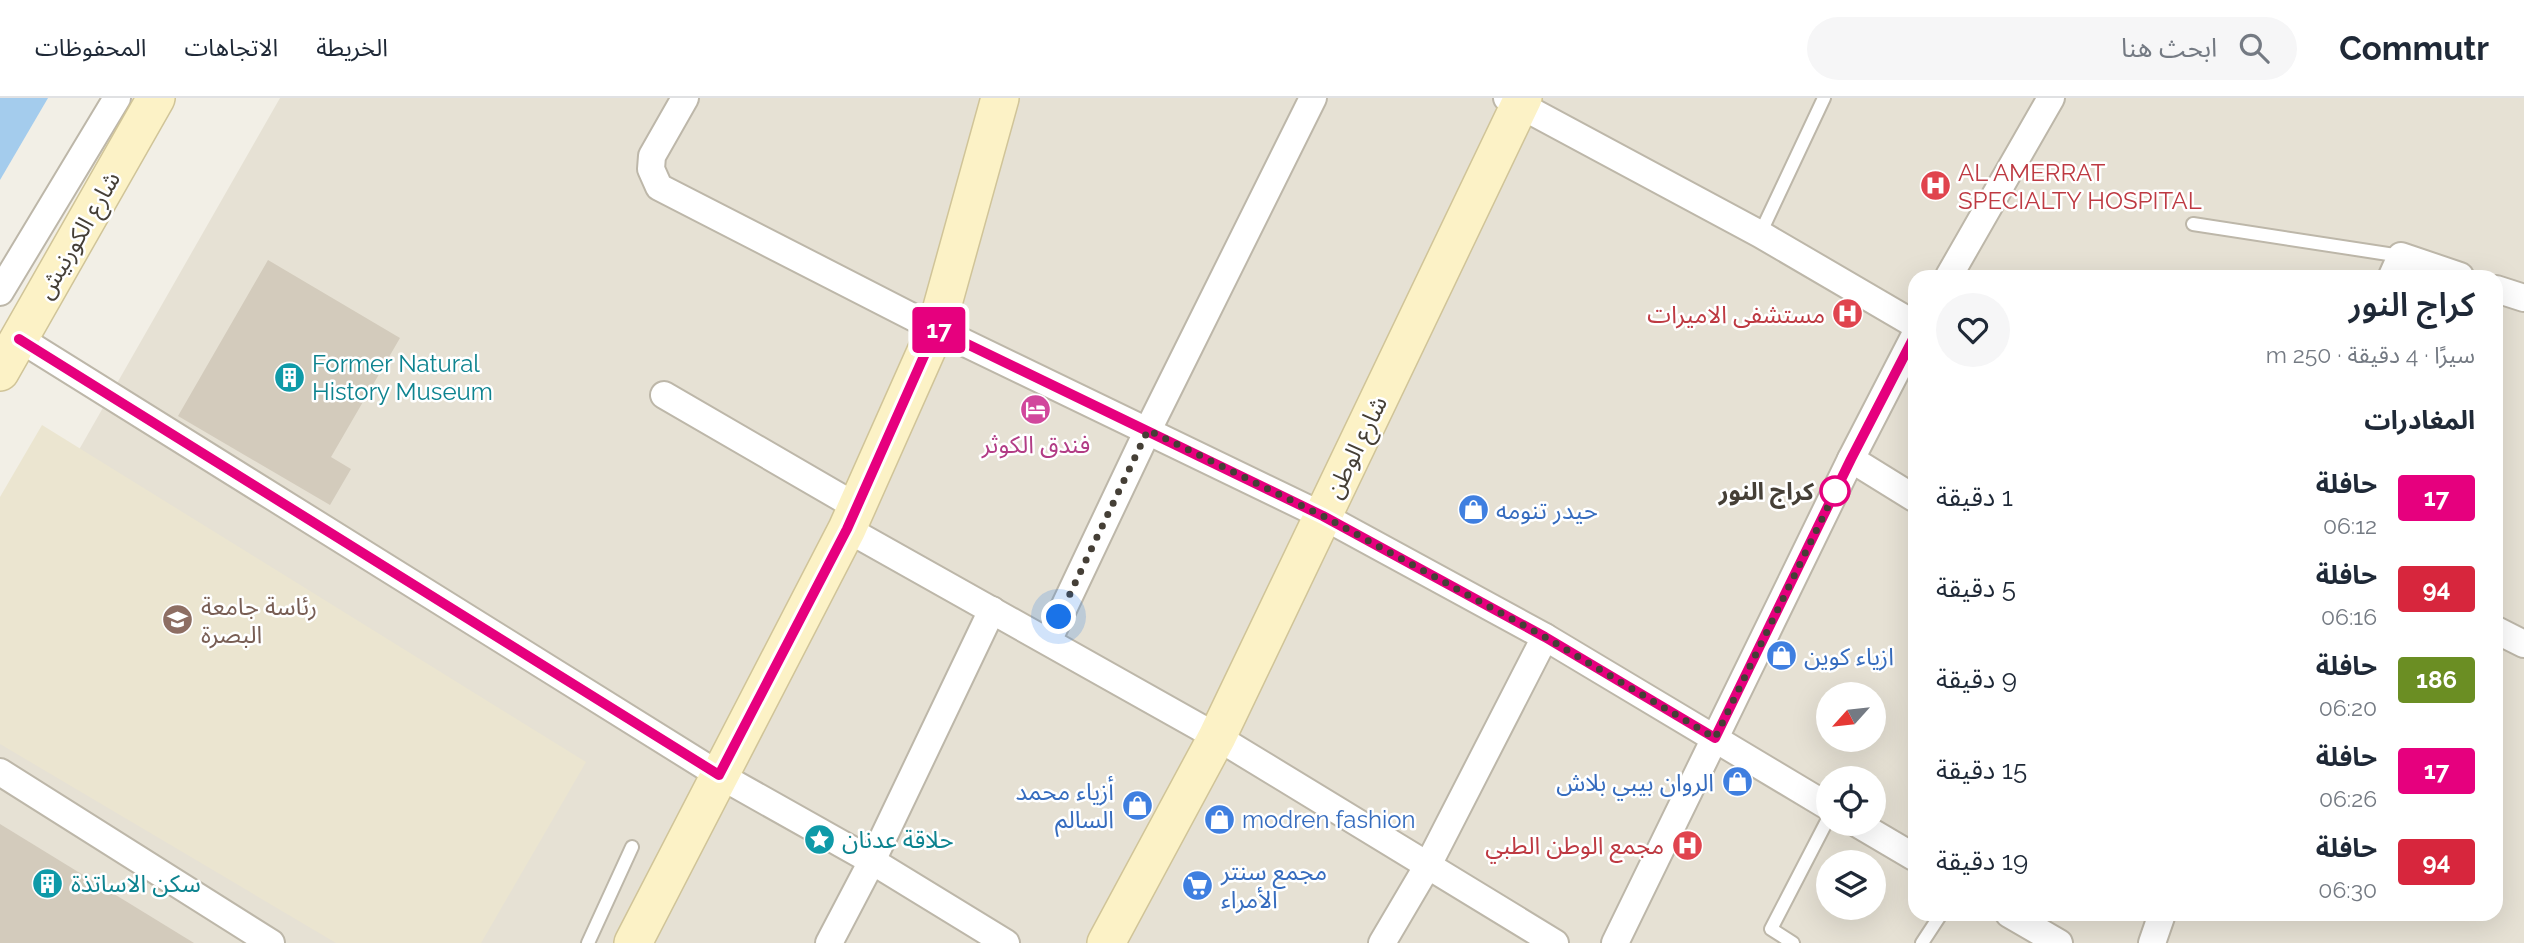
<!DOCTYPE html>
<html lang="ar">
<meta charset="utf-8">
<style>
:root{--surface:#fff;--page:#f6f6f7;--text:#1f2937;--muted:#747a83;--line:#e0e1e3}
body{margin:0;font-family:Raleway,"Noto Sans Arabic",sans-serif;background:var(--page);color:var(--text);direction:rtl;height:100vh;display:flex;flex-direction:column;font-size:26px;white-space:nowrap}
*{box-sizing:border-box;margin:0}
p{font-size:23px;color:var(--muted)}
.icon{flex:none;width:38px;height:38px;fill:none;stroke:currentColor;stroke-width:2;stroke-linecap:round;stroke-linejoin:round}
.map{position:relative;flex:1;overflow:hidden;direction:ltr}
.drawer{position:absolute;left:1908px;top:172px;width:595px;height:651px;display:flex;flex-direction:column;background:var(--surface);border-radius:21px;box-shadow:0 7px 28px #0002;direction:rtl}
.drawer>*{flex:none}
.badge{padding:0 14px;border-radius:5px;font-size:24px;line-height:46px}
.needle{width:46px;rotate:243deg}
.controls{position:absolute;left:1816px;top:584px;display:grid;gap:14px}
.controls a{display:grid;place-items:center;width:70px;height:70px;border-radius:50%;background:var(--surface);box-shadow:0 7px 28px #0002;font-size:35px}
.you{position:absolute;width:35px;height:35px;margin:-18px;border:5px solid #fff;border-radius:50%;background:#1a73e8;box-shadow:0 0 0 10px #1a73e833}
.map>.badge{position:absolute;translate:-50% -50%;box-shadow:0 0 0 4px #fff}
h2{padding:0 28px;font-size:26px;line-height:63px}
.round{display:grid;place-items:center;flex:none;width:74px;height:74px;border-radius:37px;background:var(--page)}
.overview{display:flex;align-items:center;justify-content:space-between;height:119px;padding:0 28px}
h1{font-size:33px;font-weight:600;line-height:52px}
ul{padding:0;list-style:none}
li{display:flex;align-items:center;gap:21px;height:91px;padding:0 28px}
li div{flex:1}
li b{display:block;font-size:26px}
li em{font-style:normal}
li .badge{min-width:77px;font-weight:700;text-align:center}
header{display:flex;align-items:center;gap:42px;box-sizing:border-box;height:98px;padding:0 35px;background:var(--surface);border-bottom:2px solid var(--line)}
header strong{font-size:33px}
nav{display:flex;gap:38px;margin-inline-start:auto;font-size:24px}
.search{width:490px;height:63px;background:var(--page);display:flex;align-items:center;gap:18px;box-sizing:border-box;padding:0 24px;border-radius:38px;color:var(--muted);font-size:26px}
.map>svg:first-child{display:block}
.residential{fill:#e6e1d4;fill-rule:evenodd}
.education{fill:#ebe5d0}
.water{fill:#a4cced}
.building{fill:#d3cbbc}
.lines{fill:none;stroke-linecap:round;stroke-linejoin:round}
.lane-casing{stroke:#bdb7a9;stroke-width:16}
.street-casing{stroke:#bdb7a9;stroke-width:30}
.secondary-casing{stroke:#d0c498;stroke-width:40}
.lane{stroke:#fff;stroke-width:12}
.street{stroke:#fff;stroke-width:26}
.secondary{stroke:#fcf2c6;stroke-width:37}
.line-casing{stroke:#fff;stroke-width:16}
.line{stroke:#e6007e;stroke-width:10}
.walk{stroke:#453f36;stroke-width:7;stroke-dasharray:0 12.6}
.stop-dot{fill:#fff;stroke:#e6007e;stroke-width:3.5}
.labels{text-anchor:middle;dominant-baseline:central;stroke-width:5;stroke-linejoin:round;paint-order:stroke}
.health-label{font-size:24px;fill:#be3a42;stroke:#fff;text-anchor:end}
.street-label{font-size:24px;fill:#453f36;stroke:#fff}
.culture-label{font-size:24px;fill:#0d838f;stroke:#fff;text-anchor:start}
.hotel-label{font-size:24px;fill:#b23c85;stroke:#fff}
.stop-label{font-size:24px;font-weight:bold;fill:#453f36;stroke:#fff;text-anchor:end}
.shop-label{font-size:24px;fill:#366cbe;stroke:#fff;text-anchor:start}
.education-label{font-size:24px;fill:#785e54;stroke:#fff;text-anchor:start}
</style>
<header>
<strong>Commutr</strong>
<div class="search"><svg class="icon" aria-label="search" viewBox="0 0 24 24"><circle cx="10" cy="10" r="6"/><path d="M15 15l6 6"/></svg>ابحث هنا</div>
<nav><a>الخريطة</a><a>الاتجاهات</a><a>المحفوظات</a></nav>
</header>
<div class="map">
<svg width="2524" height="845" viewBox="0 0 2524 845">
<rect width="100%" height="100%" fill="#f2efe6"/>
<path class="residential" d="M280,0H2524V845H0V490ZM1914,178H2496V816H1914ZM1829,597H1874V642H1829ZM1829,681H1874V726H1829ZM1829,765H1874V810H1829Z"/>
<polygon class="education" points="42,327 586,664 481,845 336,845 0,646 0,399"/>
<polygon class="water" points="0,0 48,0 0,82"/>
<g class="building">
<polygon points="268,162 400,240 331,359 351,371 330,407 178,318"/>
<polygon points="0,726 194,845 0,845"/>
</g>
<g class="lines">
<defs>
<g id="lane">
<polyline points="2193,126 2401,158"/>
<polyline points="1760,136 1824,0"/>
<polyline points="588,845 632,749"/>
<polyline points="1793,845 1771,831 1829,719"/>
<polyline points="1922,845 1941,816"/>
</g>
<g id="street">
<polyline points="685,0 652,58 651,71 659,89 936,231 1323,418 1545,539 1829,709"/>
<polyline points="1507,0 1760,136 1914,226"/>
<polyline points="1949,178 2051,0"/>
<polyline points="2392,178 2401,158 2460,178"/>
<polyline points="2496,191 2524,200"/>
<polyline points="0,194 117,0"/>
<polyline points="20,241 719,677 872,763 1006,845"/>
<polyline points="664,297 857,409"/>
<polyline points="1851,361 1914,400"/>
<polyline points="847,431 1217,639 1555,845"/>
<polyline points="2496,532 2524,546"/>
<polyline points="1048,543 1148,332 1313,0"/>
<polyline points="0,674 271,845"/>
<polyline points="1858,726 1914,759"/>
<polyline points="2009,816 2059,845"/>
<polyline points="829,845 872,763 992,512"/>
<polyline points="1382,845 1428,767 1545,539"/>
<polyline points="1615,845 1851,361 1914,239"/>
<polyline points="2152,845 2162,816"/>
</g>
<g id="secondary">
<polyline points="0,274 156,0"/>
<polyline points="633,845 847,431 936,231 1000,0"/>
<polyline points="1106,845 1217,639 1523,0"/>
</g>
</defs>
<use href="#lane" class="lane-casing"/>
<use href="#street" class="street-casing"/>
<use href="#secondary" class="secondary-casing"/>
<use href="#lane" class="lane"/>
<use href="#street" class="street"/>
<use href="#secondary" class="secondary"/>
</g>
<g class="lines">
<defs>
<polyline id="line" points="19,241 719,677 847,431 936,231 1323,418 1545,539 1715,640 1851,361 1914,239"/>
</defs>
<use href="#line" class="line-casing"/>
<use href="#line" class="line"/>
<polyline class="walk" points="1059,519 1148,332 1323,418 1545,539 1715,640 1840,384 1835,393"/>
</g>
<defs>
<symbol id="hospital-disc" viewBox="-11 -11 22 22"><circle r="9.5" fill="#e0444e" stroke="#fff"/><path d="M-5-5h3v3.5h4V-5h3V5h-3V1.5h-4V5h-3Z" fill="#fff"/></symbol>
<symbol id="building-disc" viewBox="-11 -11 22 22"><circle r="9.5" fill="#0f9aa8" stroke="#fff"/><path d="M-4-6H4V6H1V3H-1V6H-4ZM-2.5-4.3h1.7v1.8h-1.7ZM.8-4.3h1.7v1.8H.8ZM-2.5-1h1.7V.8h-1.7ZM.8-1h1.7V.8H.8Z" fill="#fff"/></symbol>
<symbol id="hotel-disc" viewBox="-11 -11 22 22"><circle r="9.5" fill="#d1479c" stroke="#fff"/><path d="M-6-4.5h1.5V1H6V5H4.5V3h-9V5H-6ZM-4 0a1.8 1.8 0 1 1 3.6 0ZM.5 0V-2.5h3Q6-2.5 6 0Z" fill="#fff"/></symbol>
<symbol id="shop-disc" viewBox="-11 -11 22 22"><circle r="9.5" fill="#3f7fe0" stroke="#fff"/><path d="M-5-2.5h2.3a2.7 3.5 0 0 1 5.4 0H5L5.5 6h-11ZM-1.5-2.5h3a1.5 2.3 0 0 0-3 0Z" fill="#fff"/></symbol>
<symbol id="university-disc" viewBox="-11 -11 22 22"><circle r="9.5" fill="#8d6e63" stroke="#fff"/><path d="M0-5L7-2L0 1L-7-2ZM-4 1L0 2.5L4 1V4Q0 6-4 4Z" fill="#fff"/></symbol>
<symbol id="sight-disc" viewBox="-11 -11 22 22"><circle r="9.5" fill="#0f9aa8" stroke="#fff"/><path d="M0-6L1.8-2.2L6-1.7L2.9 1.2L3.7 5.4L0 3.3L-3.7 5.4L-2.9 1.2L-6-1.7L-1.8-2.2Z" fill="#fff"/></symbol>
<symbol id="supermarket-disc" viewBox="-11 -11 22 22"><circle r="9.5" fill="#3f7fe0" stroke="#fff"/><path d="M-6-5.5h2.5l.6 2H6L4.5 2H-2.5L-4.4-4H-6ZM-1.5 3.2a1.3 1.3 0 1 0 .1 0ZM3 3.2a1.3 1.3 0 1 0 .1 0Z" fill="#fff"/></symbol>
</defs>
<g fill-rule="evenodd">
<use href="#hospital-disc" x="1918" y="70" width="35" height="35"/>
<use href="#hospital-disc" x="1830" y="198" width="35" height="35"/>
<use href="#building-disc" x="272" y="262" width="35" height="35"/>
<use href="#hotel-disc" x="1018" y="294" width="35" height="35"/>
<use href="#shop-disc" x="1456" y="394" width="35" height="35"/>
<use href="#university-disc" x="160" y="504" width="35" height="35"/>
<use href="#shop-disc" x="1764" y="540" width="35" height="35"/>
<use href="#shop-disc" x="1720" y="666" width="35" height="35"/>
<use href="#shop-disc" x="1120" y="690" width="35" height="35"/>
<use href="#shop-disc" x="1202" y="704" width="35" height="35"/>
<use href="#sight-disc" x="802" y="724" width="35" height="35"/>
<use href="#hospital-disc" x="1670" y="730" width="35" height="35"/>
<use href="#building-disc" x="30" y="768" width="35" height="35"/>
<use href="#supermarket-disc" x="1180" y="770" width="35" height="35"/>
</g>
<circle class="stop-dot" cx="1835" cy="393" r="14"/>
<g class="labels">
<g class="health-label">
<text x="1958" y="74" text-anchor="start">AL AMERRAT<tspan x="1958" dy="28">SPECIALTY HOSPITAL</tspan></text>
<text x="1825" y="216">مستشفى الاميرات</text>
<text x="1664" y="747">مجمع الوطن الطبي</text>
</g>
<g class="street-label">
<text transform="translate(78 137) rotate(-60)">شارع الكورنيش</text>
<text transform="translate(1356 349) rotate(-64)">شارع الوطن</text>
</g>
<g class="culture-label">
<text x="312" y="265">Former Natural<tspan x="312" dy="28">History Museum</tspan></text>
<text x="842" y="741">حلاقة عدنان</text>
<text x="71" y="785">سكن الاساتذة</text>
</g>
<g class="hotel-label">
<text x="1036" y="346">فندق الكوثر</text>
</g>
<g class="stop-label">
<text x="1814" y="393">كراج النور</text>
</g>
<g class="shop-label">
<text x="1496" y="412">حيدر تنومه</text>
<text x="1804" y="558">ازياء كوين</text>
<text x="1714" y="684" text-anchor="end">الروان بيبي بلاش</text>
<text x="1114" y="693" text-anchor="end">أزياء محمد<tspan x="1114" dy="28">السالم</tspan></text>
<text x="1242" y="721">modren fashion</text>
<text x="1221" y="773">مجمع سنتر<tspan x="1221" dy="28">الأمراء</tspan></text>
</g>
<g class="education-label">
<text x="201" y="508">رئاسة جامعة<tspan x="201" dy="28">البصرة</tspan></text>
</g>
</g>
</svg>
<div class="controls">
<a><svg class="needle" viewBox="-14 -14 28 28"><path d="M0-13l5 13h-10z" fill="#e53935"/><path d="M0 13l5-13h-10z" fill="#747a83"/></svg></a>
<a><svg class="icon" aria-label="locate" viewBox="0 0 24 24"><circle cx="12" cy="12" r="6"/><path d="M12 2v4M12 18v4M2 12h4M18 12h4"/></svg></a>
<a><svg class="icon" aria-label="layers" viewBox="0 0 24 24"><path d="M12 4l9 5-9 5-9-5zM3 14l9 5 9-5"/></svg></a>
</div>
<div class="you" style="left:1059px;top:519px"></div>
<b class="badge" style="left:939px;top:232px;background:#e6007e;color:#fff">17</b>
<section class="drawer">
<div class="overview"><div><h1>كراج النور</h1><p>سيرًا · 4 دقيقة · 250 m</p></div><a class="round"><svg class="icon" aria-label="heart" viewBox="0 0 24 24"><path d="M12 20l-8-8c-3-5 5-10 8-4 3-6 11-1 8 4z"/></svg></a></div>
<h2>المغادرات</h2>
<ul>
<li><span class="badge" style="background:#e6007e;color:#fff">17</span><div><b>حافلة</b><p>06:12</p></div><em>1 دقيقة</em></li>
<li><span class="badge" style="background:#d7263d;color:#fff">94</span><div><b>حافلة</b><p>06:16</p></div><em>5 دقيقة</em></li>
<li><span class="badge" style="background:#6b8e23;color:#fff">186</span><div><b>حافلة</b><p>06:20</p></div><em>9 دقيقة</em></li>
<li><span class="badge" style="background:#e6007e;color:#fff">17</span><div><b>حافلة</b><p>06:26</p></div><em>15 دقيقة</em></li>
<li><span class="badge" style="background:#d7263d;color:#fff">94</span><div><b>حافلة</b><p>06:30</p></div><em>19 دقيقة</em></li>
</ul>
</section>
</div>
